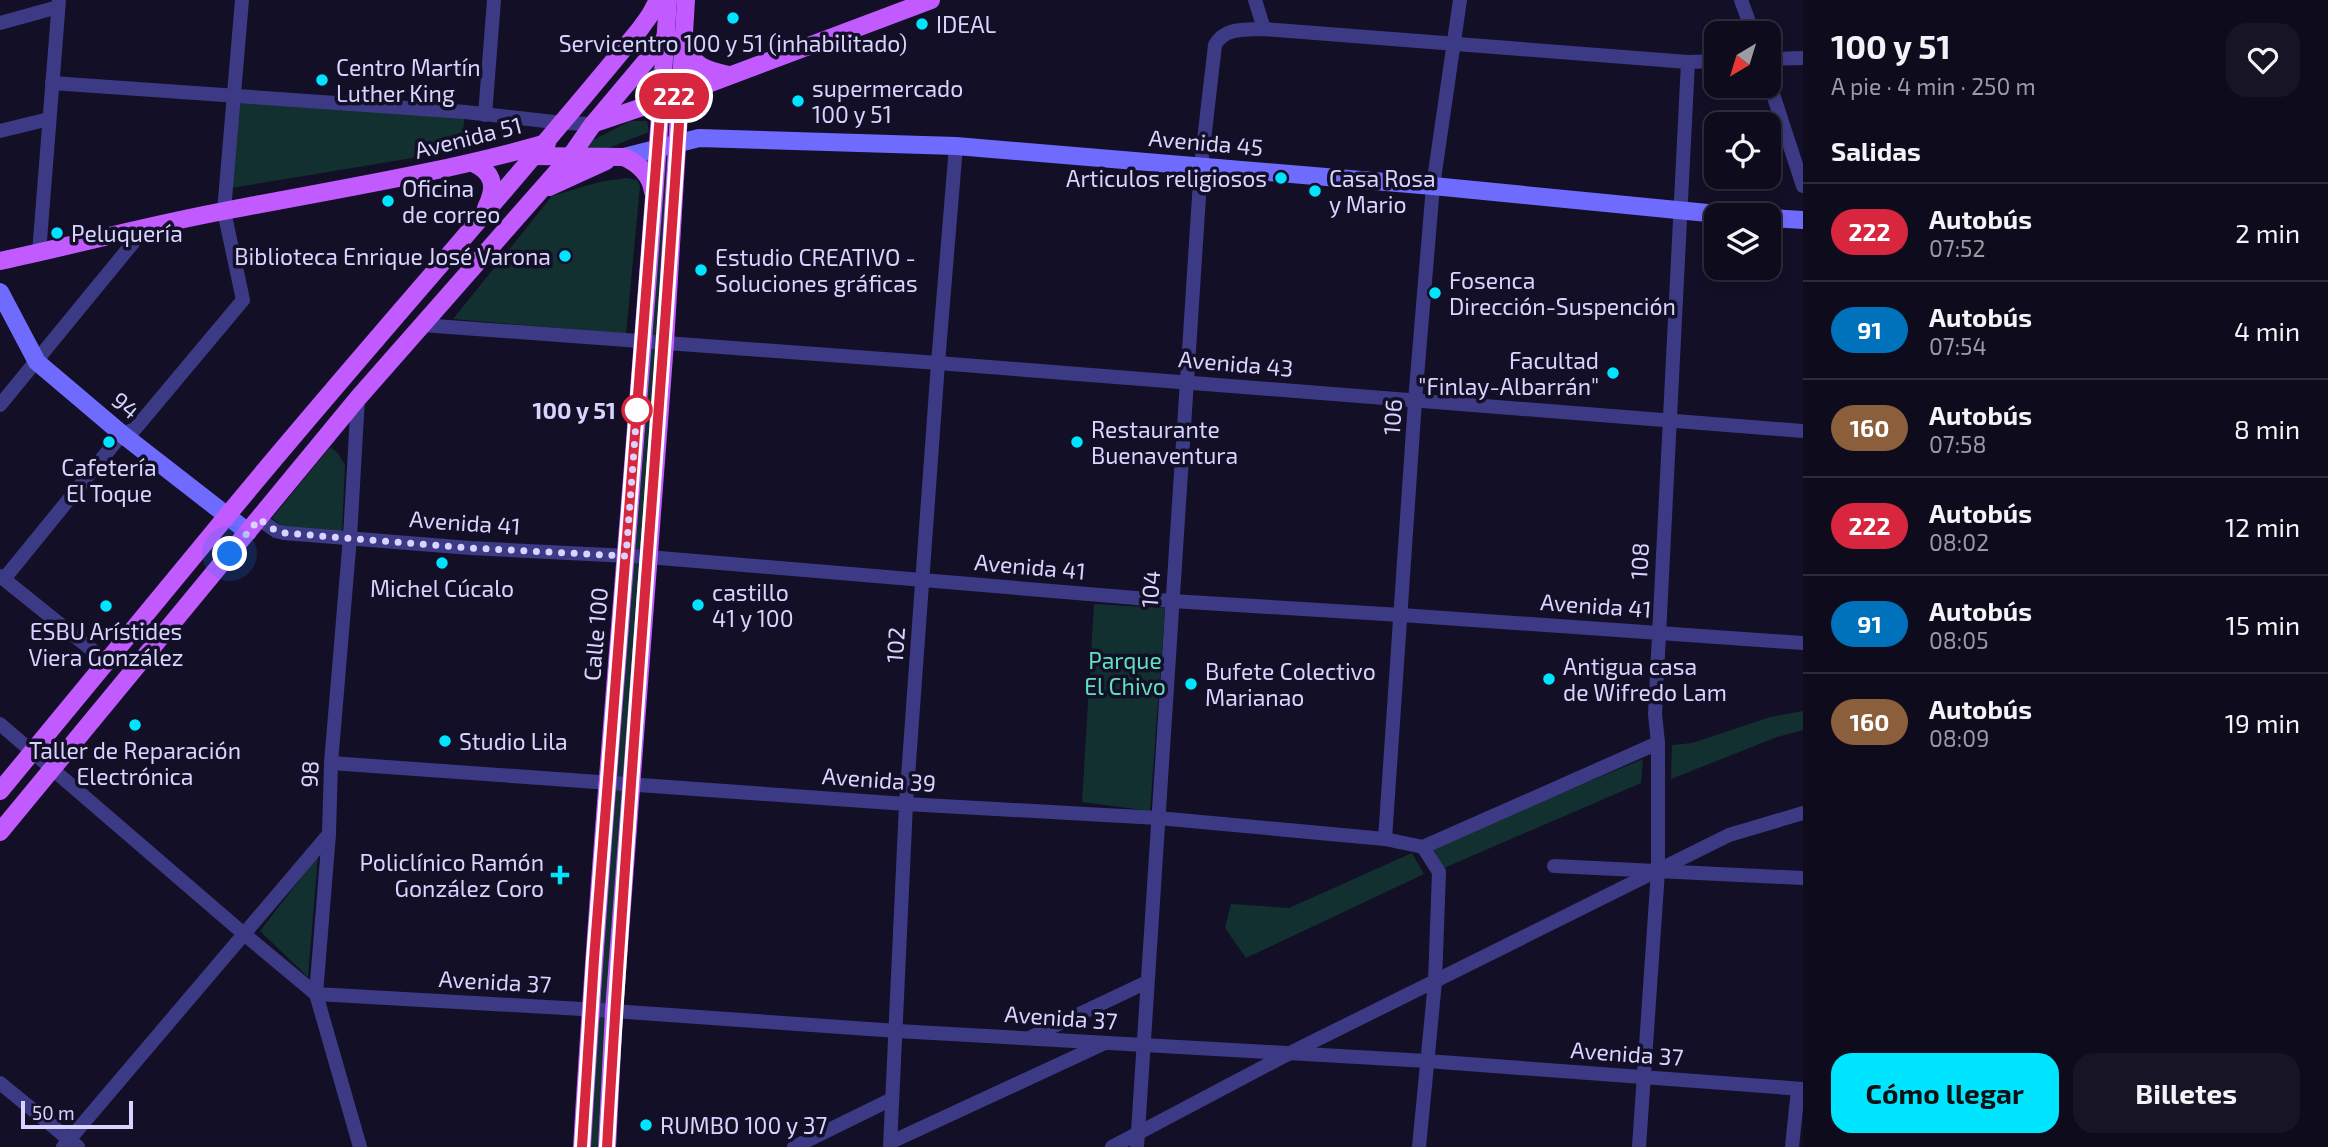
<!DOCTYPE html>
<html lang="es">
<meta charset="utf-8">
<style>
:root{--surface:#0e0b1c;--page:#171425;--text:#f1f3f6;--muted:#9b9ba3;--line:#2e2b3b;--accent:#00e5ff}
body{margin:0;font-family:"Exo 2",sans-serif;background:var(--page);color:var(--text);height:100vh;display:flex;flex-direction:column;font-size:26px;white-space:nowrap}
*{box-sizing:border-box;margin:0}
p{font-size:23px;color:var(--muted)}
.icon{flex:none;width:38px;height:38px;fill:none;stroke:currentColor;stroke-width:2;stroke-linecap:round;stroke-linejoin:round}
.map{position:relative;flex:1;overflow:hidden}
.drawer{display:flex;flex-direction:column;background:var(--surface);width:525px}
.drawer>*{flex:none}
.badge{padding:0 14px;border-radius:23px;font-size:24px;line-height:46px}
.needle{width:46px;rotate:218deg}
.fabs{position:absolute;left:1704px;top:21px;display:grid;gap:14px}
.fabs a{display:grid;place-items:center;width:77px;height:77px;border-radius:14px;background:var(--surface);box-shadow:0 4px 10px #0003,0 0 0 2px var(--line);font-size:35px}
.scale{position:absolute;left:21px;bottom:18px;width:112px;box-sizing:border-box;padding-left:7px;border:4px solid #d9d4ff;border-top:0;font-size:19px;line-height:24px;white-space:nowrap;color:#d9d4ff;-webkit-text-stroke:5px #130f26;paint-order:stroke}
.you{position:absolute;width:35px;height:35px;margin:-18px;border:5px solid #fff;border-radius:50%;background:#1a73e8;box-shadow:0 0 0 10px #1a73e833}
.map>.badge{position:absolute;translate:-50% -50%;box-shadow:0 0 0 4px #fff}
h2{padding:0 28px;font-size:26px;line-height:63px}
.round{display:grid;place-items:center;flex:none;width:74px;height:74px;border-radius:21px;background:var(--page)}
.headline{display:flex;align-items:center;justify-content:space-between;height:119px;padding:0 28px}
h1{font-size:33px;font-weight:700;line-height:52px}
.primary-button{display:flex;gap:14px;margin-top:auto;padding:14px 28px}
.primary-button a{flex:1;height:80px;border-radius:21px;background:var(--accent);color:#111;font-size:28px;font-weight:700;line-height:80px;text-align:center}
.primary-button a+a{background:var(--page);color:var(--text)}
ul{padding:0;list-style:none}
li{display:flex;align-items:center;gap:21px;height:98px;padding:0 28px;border-top:2px solid var(--line)}
li div{flex:1}
li b{display:block;font-size:26px}
li em{font-style:normal}
li .badge{min-width:77px;font-weight:700;text-align:center}
main{display:flex;flex:1;min-height:0}
.map>svg:first-child{display:block}
.green{fill:#12302f}
.lines{fill:none;stroke-linecap:round;stroke-linejoin:round}
.street{stroke:#3d3a85;stroke-width:14}
.secondary{stroke:#6f6bff;stroke-width:18}
.primary{stroke:#c25bff;stroke-width:18}
.line-casing{stroke:#fff;stroke-width:16}
.line{stroke:#d7263d;stroke-width:10}
.walk{stroke:#d9d4ff;stroke-width:7;stroke-dasharray:0 12.6}
.poi-dot{fill:#00e5ff;stroke:#130f26;stroke-width:2.5}
.stop-dot{fill:#fff;stroke:#d7263d;stroke-width:3.5}
.labels{text-anchor:middle;dominant-baseline:central;stroke-width:7;stroke-linejoin:round;paint-order:stroke}
.poi-label{font-size:23px;fill:#d9d4ff;stroke:#130f26;text-anchor:start}
.street-label{font-size:23px;fill:#d9d4ff;stroke:#130f26}
.stop-label{font-size:23px;font-weight:bold;fill:#d9d4ff;stroke:#130f26;text-anchor:end}
.park-label{font-size:23px;fill:#5fe0c0;stroke:#130f26}
</style>
<main>
<div class="map">
<svg width="1803" height="1147" viewBox="0 0 1803 1147">
<rect width="100%" height="100%" fill="#130f26"/>
<g class="green">
<polygon points="660,57 658,83 630,92"/>
<polygon points="235,96 465,112 461,150 226,189"/>
<polygon points="630,121 647,121 649,132 606,149 593,151 588,147 589,142"/>
<polygon points="667,154 657,342 640,557 599,1147 591,1147 599,1010 664,164"/>
<polygon points="627,178 637,180 640,186 626,334 453,319 552,196 599,182"/>
<polygon points="330,447 337,452 345,465 342,532 283,527 272,518"/>
<polygon points="1094,604 1165,608 1150,811 1082,802"/>
<polygon points="1803,711 1803,730 1777,737 1671,779 1672,745 1692,743 1770,717"/>
<polygon points="1643,759 1641,783 1444,868 1432,847"/>
<polygon points="1412,853 1424,874 1246,958 1225,928 1231,904 1289,908"/>
<polygon points="318,856 308,977 260,931"/>
</g>
<g class="lines">
<g class="street">
<polyline points="1255,0 1264,29"/>
<polyline points="1741,0 1753,33"/>
<polyline points="0,23 58,7"/>
<polyline points="1769,59 1803,58"/>
<polyline points="1769,82 1803,186"/>
<polyline points="52,83 465,112 563,123 593,124"/>
<polyline points="485,115 494,0"/>
<polyline points="0,131 49,119"/>
<polyline points="39,253 59,0"/>
<polyline points="422,325 938,363 1803,431"/>
<polyline points="358,398 350,537 331,763 329,834 316,994 360,1147"/>
<polyline points="0,405 146,227"/>
<polyline points="259,519 276,531 284,533 470,548 648,557 1172,601 1401,615 1803,643"/>
<polyline points="0,576 107,662"/>
<polyline points="4,579 122,434 135,429 243,300 224,211 242,0"/>
<polyline points="0,724 244,934 316,994 599,1010 897,1031 1427,1061 1803,1089"/>
<polyline points="331,763 906,804 1158,818 1385,839 1423,847"/>
<polyline points="1385,839 1415,401 1433,186 1460,0"/>
<polyline points="1423,847 1658,743"/>
<polyline points="1554,866 1803,878"/>
<polyline points="1031,1037 1147,982"/>
<polyline points="0,1083 78,1147"/>
<polyline points="891,1142 1105,1043"/>
<polyline points="63,1147 329,834"/>
<polyline points="794,1147 892,1099"/>
<polyline points="890,1147 906,804 938,363 956,146"/>
<polyline points="1112,1147 1288,1054 1729,835 1803,813"/>
<path d="M1137,1147L1201,166L1215,45C1225,27 1245,30 1264,29L1688,62L1717,61"/>
<polyline points="1419,1147 1435,982 1439,872 1423,847"/>
<polyline points="1639,1147 1658,871 1658,743 1655,714 1688,62"/>
<polyline points="1792,1147 1798,1089"/>
</g>
<g class="secondary">
<polyline points="624,157 699,138 956,146 1433,186 1728,215"/>
<polyline points="1769,218 1803,220"/>
<polyline points="0,292 37,362 122,434 248,532"/>
</g>
<g class="primary">
<path d="M687,42C689,66 708,71 729,75"/>
<polyline points="595,123 681,94 931,0"/>
<path d="M528,156L624,157C639,164 651,175 653,192"/>
<path d="M473,163C495,173 496,188 486,208"/>
<polyline points="549,187 606,161"/>
<path d="M0,261C75,245 149,225 224,211C332,190 441,173 547,143"/>
<path d="M0,791C76,700 150,608 226,517C362,352 505,194 640,29L650,15L658,0"/>
<polyline points="0,832 358,398 570,157 593,124 667,36"/>
<path d="M582,1147C605,764 643,383 668,0"/>
<polyline points="607,1147 614,1011 665,343 686,0"/>
</g>
</g>
<g class="lines">
<defs>
<path id="line" d="M582,1147L594,959L661,101L681,94C658,445 627,796 607,1147"/>
</defs>
<use href="#line" class="line-casing"/>
<use href="#line" class="line"/>
<polyline class="walk" points="230,554 259,519 276,531 284,533 470,548 626,556 637,410"/>
</g>
<g class="poi-dot">
<circle cx="733" cy="18" r="7"/>
<circle cx="922" cy="24" r="7"/>
<circle cx="322" cy="80" r="7"/>
<circle cx="798" cy="101" r="7"/>
<circle cx="1281" cy="178" r="7"/>
<circle cx="1315" cy="191" r="7"/>
<circle cx="388" cy="201" r="7"/>
<circle cx="57" cy="233" r="7"/>
<circle cx="565" cy="256" r="7"/>
<circle cx="701" cy="270" r="7"/>
<circle cx="1435" cy="293" r="7"/>
<circle cx="1613" cy="373" r="7"/>
<circle cx="109" cy="442" r="7"/>
<circle cx="1077" cy="442" r="7"/>
<circle cx="442" cy="563" r="7"/>
<circle cx="698" cy="605" r="7"/>
<circle cx="106" cy="606" r="7"/>
<circle cx="1549" cy="679" r="7"/>
<circle cx="1191" cy="684" r="7"/>
<circle cx="135" cy="725" r="7"/>
<circle cx="445" cy="741" r="7"/>
<path d="M556.5 864.5h7v7h7v7h-7v7h-7v-7h-7v-7h7z"/>
<circle cx="646" cy="1125" r="7"/>
</g>
<circle class="stop-dot" cx="637" cy="410" r="14"/>
<g class="labels">
<g class="poi-label">
<text x="936" y="24">IDEAL</text>
<text x="733" y="43" text-anchor="middle">Servicentro 100 y 51 (inhabilitado)</text>
<text x="336" y="67">Centro Martín<tspan x="336" dy="26">Luther King</tspan></text>
<text x="812" y="88">supermercado<tspan x="812" dy="26">100 y 51</tspan></text>
<text x="1267" y="178" text-anchor="end">Articulos religiosos</text>
<text x="1329" y="178">Casa Rosa<tspan x="1329" dy="26">y Mario</tspan></text>
<text x="402" y="188">Oficina<tspan x="402" dy="26">de correo</tspan></text>
<text x="71" y="233">Peluquería</text>
<text x="551" y="256" text-anchor="end">Biblioteca Enrique José Varona</text>
<text x="715" y="257">Estudio CREATIVO -<tspan x="715" dy="26">Soluciones gráficas</tspan></text>
<text x="1449" y="280">Fosenca<tspan x="1449" dy="26">Dirección-Suspención</tspan></text>
<text x="1599" y="360" text-anchor="end">Facultad<tspan x="1599" dy="26">"Finlay-Albarrán"</tspan></text>
<text x="1091" y="429">Restaurante<tspan x="1091" dy="26">Buenaventura</tspan></text>
<text x="109" y="467" text-anchor="middle">Cafetería<tspan x="109" dy="26">El Toque</tspan></text>
<text x="442" y="588" text-anchor="middle">Michel Cúcalo</text>
<text x="712" y="592">castillo<tspan x="712" dy="26">41 y 100</tspan></text>
<text x="106" y="631" text-anchor="middle">ESBU Arístides<tspan x="106" dy="26">Viera González</tspan></text>
<text x="1563" y="666">Antigua casa<tspan x="1563" dy="26">de Wifredo Lam</tspan></text>
<text x="1205" y="671">Bufete Colectivo<tspan x="1205" dy="26">Marianao</tspan></text>
<text x="459" y="741">Studio Lila</text>
<text x="135" y="750" text-anchor="middle">Taller de Reparación<tspan x="135" dy="26">Electrónica</tspan></text>
<text x="544" y="862" text-anchor="end">Policlínico Ramón<tspan x="544" dy="26">González Coro</tspan></text>
<text x="660" y="1125">RUMBO 100 y 37</text>
</g>
<g class="street-label">
<text transform="translate(468 137) rotate(-14)">Avenida 51</text>
<text transform="translate(1206 142) rotate(5)">Avenida 45</text>
<text transform="translate(1236 363) rotate(5)">Avenida 43</text>
<text transform="translate(126 405) rotate(40)">94</text>
<text transform="translate(1392 417) rotate(-86)">106</text>
<text transform="translate(465 522) rotate(4)">Avenida 41</text>
<text transform="translate(1639 561) rotate(-87)">108</text>
<text transform="translate(1030 566) rotate(5)">Avenida 41</text>
<text transform="translate(1150 589) rotate(-86)">104</text>
<text transform="translate(1596 605) rotate(4)">Avenida 41</text>
<text transform="translate(595 634) rotate(-85)">Calle 100</text>
<text transform="translate(895 645) rotate(-86)">102</text>
<text transform="translate(309 774) rotate(-87)">98</text>
<text transform="translate(879 779) rotate(4)">Avenida 39</text>
<text transform="translate(495 981) rotate(3)">Avenida 37</text>
<text transform="translate(1061 1017) rotate(4)">Avenida 37</text>
<text transform="translate(1627 1053) rotate(4)">Avenida 37</text>
</g>
<g class="stop-label">
<text x="616" y="410">100 y 51</text>
</g>
<g class="park-label">
<text x="1125" y="660">Parque<tspan x="1125" dy="26">El Chivo</tspan></text>
</g>
</g>
</svg>
<div class="fabs">
<a><svg class="needle" viewBox="-14 -14 28 28"><path d="M0-13l5 13h-10z" fill="#e53935"/><path d="M0 13l5-13h-10z" fill="#9b9ba3"/></svg></a>
<a><svg class="icon" aria-label="locate" viewBox="0 0 24 24"><circle cx="12" cy="12" r="6"/><path d="M12 2v4M12 18v4M2 12h4M18 12h4"/></svg></a>
<a><svg class="icon" aria-label="layers" viewBox="0 0 24 24"><path d="M12 4l9 5-9 5-9-5zM3 14l9 5 9-5"/></svg></a>
</div>
<div class="scale">50 m</div>
<div class="you" style="left:230px;top:554px"></div>
<b class="badge" style="left:674px;top:96px;background:#d7263d;color:#fff">222</b>
</div>
<section class="drawer">
<div class="headline"><div><h1>100 y 51</h1><p>A pie · 4 min · 250 m</p></div><a class="round"><svg class="icon" aria-label="heart" viewBox="0 0 24 24"><path d="M12 20l-8-8c-3-5 5-10 8-4 3-6 11-1 8 4z"/></svg></a></div>
<h2>Salidas</h2>
<ul>
<li><span class="badge" style="background:#d7263d;color:#fff">222</span><div><b>Autobús</b><p>07:52</p></div><em>2 min</em></li>
<li><span class="badge" style="background:#0072bc;color:#fff">91</span><div><b>Autobús</b><p>07:54</p></div><em>4 min</em></li>
<li><span class="badge" style="background:#8b5e3c;color:#fff">160</span><div><b>Autobús</b><p>07:58</p></div><em>8 min</em></li>
<li><span class="badge" style="background:#d7263d;color:#fff">222</span><div><b>Autobús</b><p>08:02</p></div><em>12 min</em></li>
<li><span class="badge" style="background:#0072bc;color:#fff">91</span><div><b>Autobús</b><p>08:05</p></div><em>15 min</em></li>
<li><span class="badge" style="background:#8b5e3c;color:#fff">160</span><div><b>Autobús</b><p>08:09</p></div><em>19 min</em></li>
</ul>
<div class="primary-button"><a>Cómo llegar</a><a>Billetes</a></div>
</section>
</main>
